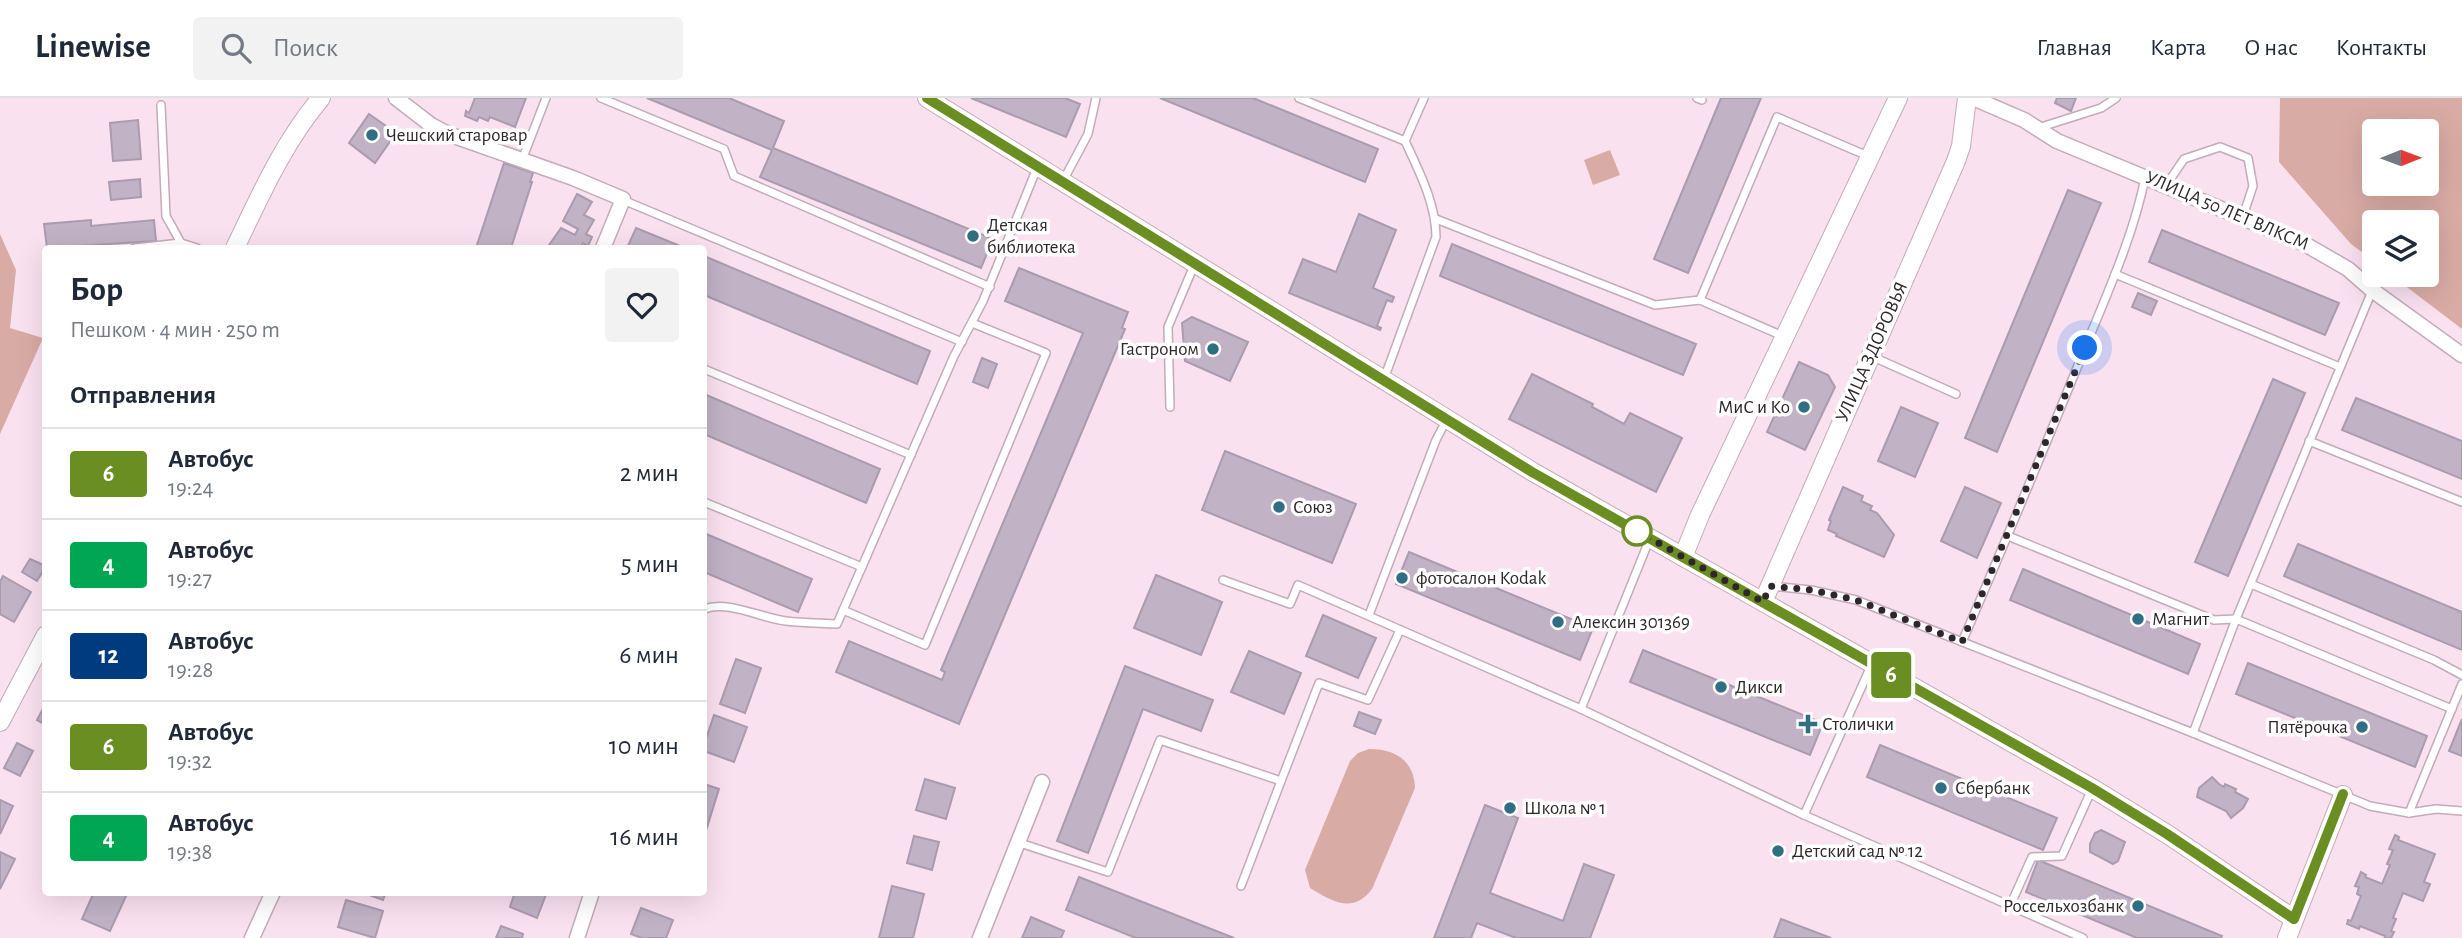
<!DOCTYPE html>
<html lang="ru">
<meta charset="utf-8">
<style>
:root{--surface:#fff;--page:#f2f2f3;--text:#1f2937;--muted:#747a83;--line:#e0e1e3}
body{margin:0;font-family:"Alegreya Sans",sans-serif;background:var(--page);color:var(--text);height:100vh;display:flex;flex-direction:column;font-size:26px;white-space:nowrap}
*{box-sizing:border-box;margin:0}
p{font-size:23px;color:var(--muted)}
.icon{flex:none;width:38px;height:38px;fill:none;stroke:currentColor;stroke-width:2;stroke-linecap:round;stroke-linejoin:round}
.map{position:relative;flex:1;overflow:hidden}
.side{position:absolute;left:42px;top:147px;width:665px;height:651px;display:flex;flex-direction:column;background:var(--surface);border-radius:7px;box-shadow:0 7px 28px #0002}
.side>*{flex:none}
.badge{padding:0 14px;border-radius:5px;font-size:24px;line-height:46px}
.needle{width:46px;rotate:89deg}
.fabs{position:absolute;left:2362px;top:21px;display:grid;gap:14px}
.fabs a{display:grid;place-items:center;width:77px;height:77px;border-radius:7px;background:var(--surface);box-shadow:0 7px 28px #0002;font-size:35px}
.you{position:absolute;width:35px;height:35px;margin:-18px;border:5px solid #fff;border-radius:50%;background:#1a73e8;box-shadow:0 0 0 10px #1a73e833}
.map>.badge{position:absolute;translate:-50% -50%;box-shadow:0 0 0 4px #fff}
h2{padding:0 28px;font-size:26px;line-height:63px}
.round{display:grid;place-items:center;flex:none;width:74px;height:74px;border-radius:7px;background:var(--page)}
.head{display:flex;align-items:center;justify-content:space-between;height:119px;padding:0 28px}
h1{font-size:33px;font-weight:700;line-height:52px}
ul{padding:0;list-style:none}
li{display:flex;align-items:center;gap:21px;height:91px;padding:0 28px;border-top:2px solid var(--line)}
li div{flex:1}
li b{display:block;font-size:26px}
li em{font-style:normal}
li .badge{min-width:77px;font-weight:700;text-align:center}
header{display:flex;align-items:center;gap:42px;box-sizing:border-box;height:98px;padding:0 35px;background:var(--surface);border-bottom:2px solid var(--line)}
header strong{font-size:33px}
nav{display:flex;gap:38px;margin-inline-start:auto;font-size:24px}
.search{width:490px;height:63px;background:var(--page);display:flex;align-items:center;gap:18px;box-sizing:border-box;padding:0 24px;border-radius:7px;color:var(--muted);font-size:26px}
.map>svg:first-child{display:block}
.green{fill:#d9aba5;fill-rule:evenodd}
.building{fill:#c1b2c6;stroke:#aa9baf;stroke-width:2}
.lines{fill:none;stroke-linecap:round;stroke-linejoin:round}
.service-casing{stroke:#c3abb9;stroke-width:10}
.minor-casing{stroke:#c3abb9;stroke-width:17}
.tertiary-casing{stroke:#c3abb9;stroke-width:20}
.service{stroke:#fff;stroke-width:7}
.minor{stroke:#fff;stroke-width:14}
.tertiary{stroke:#fff;stroke-width:18}
.line-casing{stroke:#fff;stroke-width:16}
.line{stroke:#6b8e23;stroke-width:10}
.walk{stroke:#2f262b;stroke-width:7;stroke-dasharray:0 12.6}
.poi-dot{fill:#306e83;stroke:#fff;stroke-width:2.5}
.stop-dot{fill:#fff;stroke:#6b8e23;stroke-width:3.5}
.labels{text-anchor:middle;dominant-baseline:central;stroke-width:7;stroke-linejoin:round;paint-order:stroke}
.poi-label{font-size:19px;fill:#2f262b;stroke:#fff;text-anchor:start}
.street-label{font-size:19px;fill:#2f262b;stroke:#fff}
</style>
<header>
<strong>Linewise</strong>
<div class="search"><svg class="icon" aria-label="search" viewBox="0 0 24 24"><circle cx="10" cy="10" r="6"/><path d="M15 15l6 6"/></svg>Поиск</div>
<nav><a>Главная</a><a>Карта</a><a>О нас</a><a>Контакты</a></nav>
</header>
<div class="map">
<svg width="2462" height="840" viewBox="0 0 2462 840">
<rect width="100%" height="100%" fill="#fae1f0"/>
<g class="green">
<path d="M2280,0H2462V231L2391,177H2427V124H2375V164L2351,146L2279,64ZM2427,33V86H2375V33Z"/>
<polygon points="1610,52 1620,77 1593,87 1584,62"/>
<polygon points="0,136 16,172 10,230 43,240 0,336"/>
<path d="M1369,651C1395,651 1414,662 1415,690L1372,791C1353,816 1333,804 1310,790L1305,772L1350,663L1358,655Z"/>
</g>
<g class="building">
<polygon points="475,0 526,0 515,29 490,19 488,23 479,19 477,23 465,18 466,13 469,15"/>
<polygon points="647,0 729,0 784,23 773,50 993,141 981,170 760,79 772,52"/>
<polygon points="971,0 1065,0 1080,6 1066,39"/>
<polygon points="1160,0 1253,0 1378,51 1365,84"/>
<polygon points="1721,0 1761,0 1688,175 1654,161"/>
<polygon points="2057,0 2076,0 2071,13 2055,5"/>
<polygon points="369,16 396,35 375,65 349,45"/>
<polygon points="138,22 141,61 113,63 110,25"/>
<polygon points="504,65 533,75 530,84 532,84 511,150 476,150"/>
<polygon points="140,81 141,99 111,102 109,84"/>
<polygon points="2068,92 2101,105 1997,354 1965,340"/>
<polygon points="577,96 592,104 584,117 594,122 586,136 592,139 588,148 583,145 580,150 547,150 561,130 575,137 578,131 563,123"/>
<polygon points="1359,116 1396,132 1373,190 1394,199 1392,204 1387,202 1377,228 1381,230 1380,232 1289,195 1303,161 1336,174"/>
<polygon points="91,122 91,128 154,122 156,143 47,150 44,126"/>
<polygon points="636,130 685,150 627,150"/>
<polygon points="2162,132 2339,205 2325,237 2149,164"/>
<polygon points="1452,146 1696,246 1683,277 1440,178"/>
<polygon points="704,158 930,253 917,286 704,197"/>
<polygon points="1019,170 1128,214 1122,230 1125,231 959,626 836,574 849,543 942,582 945,574 941,572 1083,235 1005,203"/>
<polygon points="2138,195 2157,203 2151,217 2132,209"/>
<polygon points="1192,219 1248,244 1230,283 1185,263 1182,225"/>
<polygon points="982,260 997,266 988,290 973,284"/>
<polygon points="1799,264 1828,277 1835,289 1805,352 1767,334"/>
<polygon points="1532,276 1593,306 1592,309 1624,326 1630,315 1682,340 1656,394 1509,321"/>
<polygon points="2273,281 2305,295 2228,478 2195,464"/>
<polygon points="704,296 880,371 866,405 704,336"/>
<polygon points="2356,300 2462,343 2462,381 2342,332"/>
<polygon points="1901,309 1938,325 1915,379 1878,363"/>
<polygon points="1225,353 1356,406 1332,465 1202,412"/>
<polygon points="1843,389 1863,398 1861,403 1872,408 1870,412 1877,415 1894,437 1884,459 1836,438 1837,436 1828,432 1831,423 1829,422"/>
<polygon points="1965,389 2001,405 1977,460 1941,443"/>
<polygon points="704,435 812,481 798,514 704,474"/>
<polygon points="2298,446 2462,514 2462,552 2284,478"/>
<polygon points="1409,454 1593,530 1580,562 1396,486"/>
<polygon points="30,461 46,468 37,483 22,474"/>
<polygon points="2023,471 2200,546 2188,576 2010,502"/>
<polygon points="1156,477 1222,504 1201,557 1134,530"/>
<polygon points="3,478 31,494 14,524 0,516 0,484"/>
<polygon points="1323,517 1376,540 1358,580 1306,558"/>
<polygon points="1643,552 1823,625 1810,657 1630,584"/>
<polygon points="1249,553 1301,575 1284,616 1231,594"/>
<polygon points="736,561 761,570 745,615 720,606"/>
<polygon points="2248,565 2427,638 2415,669 2236,596"/>
<polygon points="1125,568 1213,602 1201,633 1143,611 1088,755 1057,743"/>
<polygon points="46,605 46,627 37,622"/>
<polygon points="1359,614 1381,622 1375,636 1354,628"/>
<polygon points="714,617 747,629 734,664 704,653 704,647"/>
<polygon points="2462,621 2462,658 2449,653"/>
<polygon points="17,645 33,653 20,678 4,670"/>
<polygon points="1880,647 2057,720 2043,752 1867,679"/>
<polygon points="2212,679 2219,686 2224,689 2225,686 2236,691 2235,694 2248,701 2243,710 2231,720 2226,713 2197,699 2199,690"/>
<polygon points="925,681 955,690 946,721 916,712"/>
<polygon points="704,686 719,691 704,739"/>
<polygon points="0,702 13,708 0,736"/>
<polygon points="1485,707 1518,720 1490,795 1563,823 1584,766 1614,777 1590,840 1516,840 1477,825 1471,840 1434,840"/>
<polygon points="2101,732 2125,744 2118,763 2113,766 2090,754 2090,746 2095,735"/>
<polygon points="2395,737 2399,739 2398,742 2435,756 2424,784 2430,786 2423,803 2403,795 2393,820 2396,821 2391,833 2394,834 2391,840 2385,840 2385,838 2360,828 2359,831 2347,826 2348,822 2351,823 2361,798 2357,796 2359,789 2355,788 2361,774 2366,777 2365,779 2382,786 2390,767 2387,766 2393,752 2389,751"/>
<polygon points="914,738 939,744 932,772 907,765"/>
<polygon points="0,754 15,761 0,791"/>
<polygon points="2038,762 2222,838 2221,840 2137,840 2026,794"/>
<polygon points="1079,779 1234,840 1136,840 1066,812"/>
<polygon points="892,788 924,796 913,840 879,840"/>
<polygon points="94,794 127,796 110,833 82,821"/>
<polygon points="361,794 386,794 383,802"/>
<polygon points="515,794 547,794 537,820 510,809"/>
<polygon points="346,802 383,813 375,840 338,829"/>
<polygon points="641,810 673,822 666,840 642,840 631,836"/>
<polygon points="1031,819 1064,833 1061,840 1022,840"/>
<polygon points="1781,821 1831,840 1774,840"/>
<polygon points="501,828 523,836 522,840 496,840"/>
</g>
<g class="lines">
<defs>
<g id="service">
<polyline points="601,0 724,51 734,78 990,189"/>
<polyline points="1299,0 1405,43"/>
<polyline points="1697,0 1702,2"/>
<polyline points="161,7 166,118 181,145"/>
<polyline points="2038,30 2101,10 2116,0"/>
<polyline points="522,62 546,0"/>
<polyline points="1063,83 1088,36 1096,0"/>
<polyline points="2167,86 2184,61 2220,49 2248,60 2253,88 2243,118"/>
<polyline points="623,102 962,244"/>
<polyline points="1436,121 1655,207 1700,202 1785,239"/>
<polyline points="135,150 181,145 197,150"/>
<polyline points="2115,176 2340,269"/>
<polyline points="1700,202 1777,19 1870,59"/>
<polyline points="1871,258 1956,296"/>
<polyline points="704,271 911,357"/>
<path d="M1384,281L1436,139C1436,106 1419,73 1405,43L1424,0"/>
<polyline points="1170,309 1168,229 1195,165"/>
<polyline points="2309,343 2462,404"/>
<polyline points="704,404 862,469"/>
<polyline points="2008,438 2214,522 2236,521 2452,611"/>
<polyline points="1223,482 1290,506 1298,487 1581,611 1804,717 2083,840"/>
<polyline points="2251,486 2434,562 2462,577"/>
<polyline points="1771,488 1811,492 1856,502 2193,635 2370,708 2409,715 2436,711 2462,713"/>
<path d="M704,511C729,502 760,520 786,523C803,525 820,525 837,526L954,258L983,203L1037,70"/>
<polyline points="843,512 925,547 1046,255 972,225"/>
<polyline points="1369,517 1436,342 1447,321"/>
<path d="M1962,544C2002,452 2041,358 2079,265C2103,204 2132,144 2145,80"/>
<polyline points="1581,611 1650,440"/>
<polyline points="2193,635 2236,521 2372,193"/>
<polyline points="2409,715 2462,586"/>
<polyline points="1804,717 1871,568"/>
<polyline points="1017,744 1108,774 1160,642 1281,683 1319,585 1368,602 1400,532"/>
<polyline points="1241,788 1281,683"/>
<polyline points="2010,808 2032,759 2062,758 2092,691"/>
</g>
<g id="minor">
<polyline points="396,0 431,27 448,36 573,80 623,101 603,150"/>
<polyline points="1973,0 2024,22 2057,43 2303,145 2348,171 2372,192 2462,257"/>
<polyline points="252,840 273,794"/>
<polyline points="577,840 592,794"/>
<polyline points="980,840 1042,684"/>
</g>
<g id="tertiary">
<polyline points="927,0 1533,374 2092,690 2167,736 2294,821"/>
<path d="M235,150C260,98 283,45 321,0"/>
<polyline points="1683,459 1700,417 1898,0"/>
<polyline points="1763,504 1956,63 1961,48 1967,0"/>
<polyline points="0,624 46,537"/>
<polyline points="2287,840 2343,697"/>
</g>
</defs>
<use href="#service" class="service-casing"/>
<use href="#minor" class="minor-casing"/>
<use href="#tertiary" class="tertiary-casing"/>
<use href="#service" class="service"/>
<use href="#minor" class="minor"/>
<use href="#tertiary" class="tertiary"/>
</g>
<g class="lines">
<defs>
<polyline id="line" points="927,0 1532,374 2092,690 2167,736 2294,821 2343,696"/>
</defs>
<use href="#line" class="line-casing"/>
<use href="#line" class="line"/>
<polyline class="walk" points="1637,433 1763,504 1770,488 1811,492 1856,502 1962,544 2085,250"/>
</g>
<g class="poi-dot">
<circle cx="372" cy="37" r="7"/>
<circle cx="973" cy="138" r="7"/>
<circle cx="1213" cy="251" r="7"/>
<circle cx="1804" cy="309" r="7"/>
<circle cx="1279" cy="409" r="7"/>
<circle cx="1402" cy="480" r="7"/>
<circle cx="2138" cy="521" r="7"/>
<circle cx="1558" cy="524" r="7"/>
<circle cx="1721" cy="589" r="7"/>
<path d="M1804.5 615.5h7v7h7v7h-7v7h-7v-7h-7v-7h7z"/>
<circle cx="2362" cy="629" r="7"/>
<circle cx="1941" cy="690" r="7"/>
<circle cx="1510" cy="710" r="7"/>
<circle cx="1778" cy="753" r="7"/>
<circle cx="2138" cy="808" r="7"/>
</g>
<circle class="stop-dot" cx="1637" cy="433" r="14"/>
<g class="labels">
<g class="poi-label">
<text x="386" y="37">Чешский старовар</text>
<text x="987" y="127">Детская<tspan x="987" dy="22">библиотека</tspan></text>
<text x="1199" y="251" text-anchor="end">Гастроном</text>
<text x="1790" y="309" text-anchor="end">МиС и Ко</text>
<text x="1293" y="409">Союз</text>
<text x="1416" y="480">фотосалон Kodak</text>
<text x="2152" y="521">Магнит</text>
<text x="1572" y="524">Алексин 301369</text>
<text x="1735" y="589">Дикси</text>
<text x="1822" y="626">Столички</text>
<text x="2348" y="629" text-anchor="end">Пятёрочка</text>
<text x="1955" y="690">Сбербанк</text>
<text x="1524" y="710">Школа № 1</text>
<text x="1792" y="753">Детский сад № 12</text>
<text x="2124" y="808" text-anchor="end">Россельхозбанк</text>
</g>
<g class="street-label">
<text transform="translate(2227 113) rotate(23)">УЛИЦА 50 ЛЕТ ВЛКСМ</text>
<text transform="translate(1872 254) rotate(-66)">УЛИЦА ЗДОРОВЬЯ</text>
</g>
</g>
</svg>
<div class="fabs">
<a><svg class="needle" viewBox="-14 -14 28 28"><path d="M0-13l5 13h-10z" fill="#e53935"/><path d="M0 13l5-13h-10z" fill="#747a83"/></svg></a>
<a><svg class="icon" aria-label="layers" viewBox="0 0 24 24"><path d="M12 4l9 5-9 5-9-5zM3 14l9 5 9-5"/></svg></a>
</div>
<div class="you" style="left:2085px;top:250px"></div>
<b class="badge" style="left:1891px;top:577px;background:#6b8e23;color:#fff">6</b>
<section class="side">
<div class="head"><div><h1>Бор</h1><p>Пешком · 4 мин · 250 m</p></div><a class="round"><svg class="icon" aria-label="heart" viewBox="0 0 24 24"><path d="M12 20l-8-8c-3-5 5-10 8-4 3-6 11-1 8 4z"/></svg></a></div>
<h2>Отправления</h2>
<ul>
<li><span class="badge" style="background:#6b8e23;color:#fff">6</span><div><b>Автобус</b><p>19:24</p></div><em>2 мин</em></li>
<li><span class="badge" style="background:#00a651;color:#fff">4</span><div><b>Автобус</b><p>19:27</p></div><em>5 мин</em></li>
<li><span class="badge" style="background:#003b80;color:#fff">12</span><div><b>Автобус</b><p>19:28</p></div><em>6 мин</em></li>
<li><span class="badge" style="background:#6b8e23;color:#fff">6</span><div><b>Автобус</b><p>19:32</p></div><em>10 мин</em></li>
<li><span class="badge" style="background:#00a651;color:#fff">4</span><div><b>Автобус</b><p>19:38</p></div><em>16 мин</em></li>
</ul>
</section>
</div>
